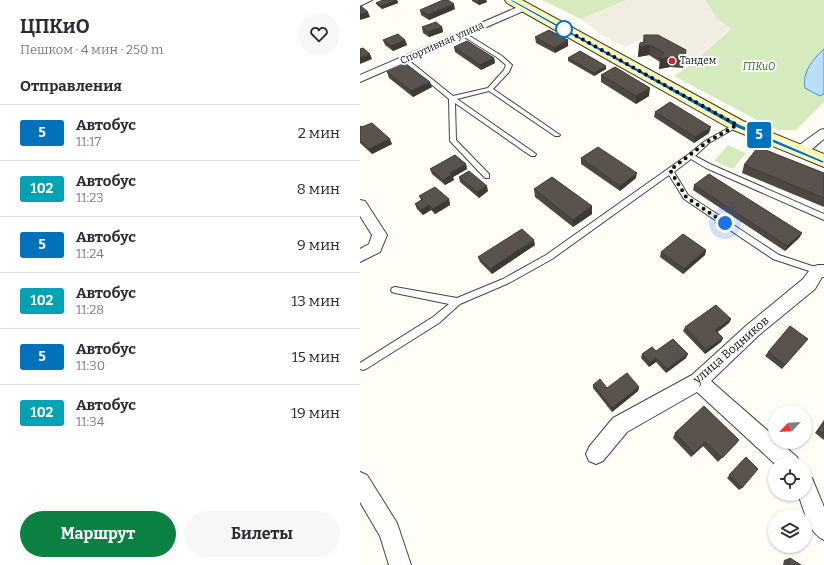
<!DOCTYPE html>
<html lang="ru">
<meta charset="utf-8">
<style>
:root{--surface:#fff;--page:#f7f7f7;--text:#2b2b33;--muted:#7c7c81;--line:#e1e1e2;--accent:#0b8043}
body{margin:0;font-family:Bitter,serif;background:var(--page);color:var(--text);height:100vh;display:flex;flex-direction:column;font-size:15px;white-space:nowrap}
*{box-sizing:border-box;margin:0}
p{font-size:13px;color:var(--muted)}
.icon{flex:none;width:22px;height:22px;fill:none;stroke:currentColor;stroke-width:2;stroke-linecap:round;stroke-linejoin:round}
.map{position:relative;flex:1;overflow:hidden}
.sheet{display:flex;flex-direction:column;background:var(--surface);width:360px}
.sheet>*{flex:none}
.badge{padding:0 8px;border-radius:3px;font-size:14px;line-height:26px}
.needle{width:26px;rotate:245deg}
.tools{position:absolute;left:408px;top:405px;display:grid;gap:8px}
.tools a{display:grid;place-items:center;width:44px;height:44px;border-radius:50%;background:var(--surface);box-shadow:0 1px 3px #0004;font-size:20px}
.you{position:absolute;width:20px;height:20px;margin:-10px;border:3px solid #fff;border-radius:50%;background:#1a73e8;box-shadow:0 0 0 6px #1a73e833}
.map>.badge{position:absolute;translate:-50% -50%;box-shadow:0 0 0 2px #fff}
h2{padding:0 20px;font-size:15px;line-height:36px}
.round{display:grid;place-items:center;flex:none;width:42px;height:42px;border-radius:21px;background:var(--page)}
.overview{display:flex;align-items:center;justify-content:space-between;height:68px;padding:0 20px}
h1{font-size:19px;font-weight:700;line-height:30px}
.action{display:flex;gap:8px;margin-top:auto;padding:8px 20px}
.action a{flex:1;height:46px;border-radius:24px;background:var(--accent);color:#fff;font-size:16px;font-weight:700;line-height:46px;text-align:center}
.action a+a{background:var(--page);color:var(--text)}
ul{padding:0;list-style:none}
li{display:flex;align-items:center;gap:12px;height:56px;padding:0 20px;border-top:1px solid var(--line)}
li div{flex:1}
li b{display:block;font-size:15px}
li em{font-style:normal}
li .badge{min-width:44px;font-weight:700;text-align:center}
main{display:flex;flex:1;min-height:0}
.map>svg:first-child{display:block}
.green{fill:#d5ebbd}
.plaza{fill:#f1ede2}
.water{fill:#b9e0f7;stroke:#3f96cf}
.lines{fill:none;stroke-linecap:round;stroke-linejoin:round}
.service-casing{stroke:#444;stroke-width:2}
.minor-casing{stroke:#444;stroke-width:2}
.secondary-casing{stroke:#333;stroke-width:2}
.service{fill:#fff;fill-rule:evenodd}
.minor{fill:#fff;fill-rule:evenodd}
.secondary{fill:#fff6b0;fill-rule:evenodd}
.wall{fill:#4d4742}
.shaded-wall{fill:#3f3936}
.building{fill:#5a524d;stroke:#3f3936}
.line{fill:#0072bc;stroke:#fff}
.walk{stroke:#111;stroke-width:4;stroke-dasharray:0 7.2}
.stop-dot{fill:#fff;stroke:#0072bc;stroke-width:2}
.poi-dot{fill:#c4262e;stroke:#fff;stroke-width:1.5}
.labels{text-anchor:middle;dominant-baseline:central;stroke-width:4;stroke-linejoin:round;paint-order:stroke}
.far-street-label{font-size:10px;fill:#111;stroke:#fff}
.far-poi-label{font-size:10px;fill:#111;stroke:#fff;text-anchor:start}
.far-park-label{font-size:10px;font-style:italic;fill:#2f6b1f;stroke:#fff}
.street-label{font-size:12px;fill:#111;stroke:#fff}
</style>
<main>
<section class="sheet">
<div class="overview"><div><h1>ЦПКиО</h1><p>Пешком · 4 мин · 250 m</p></div><a class="round"><svg class="icon" aria-label="heart" viewBox="0 0 24 24"><path d="M12 20l-8-8c-3-5 5-10 8-4 3-6 11-1 8 4z"/></svg></a></div>
<h2>Отправления</h2>
<ul>
<li><span class="badge" style="background:#0072bc;color:#fff">5</span><div><b>Автобус</b><p>11:17</p></div><em>2 мин</em></li>
<li><span class="badge" style="background:#00a3b4;color:#fff">102</span><div><b>Автобус</b><p>11:23</p></div><em>8 мин</em></li>
<li><span class="badge" style="background:#0072bc;color:#fff">5</span><div><b>Автобус</b><p>11:24</p></div><em>9 мин</em></li>
<li><span class="badge" style="background:#00a3b4;color:#fff">102</span><div><b>Автобус</b><p>11:28</p></div><em>13 мин</em></li>
<li><span class="badge" style="background:#0072bc;color:#fff">5</span><div><b>Автобус</b><p>11:30</p></div><em>15 мин</em></li>
<li><span class="badge" style="background:#00a3b4;color:#fff">102</span><div><b>Автобус</b><p>11:34</p></div><em>19 мин</em></li>
</ul>
<div class="action"><a>Маршрут</a><a>Билеты</a></div>
</section>
<div class="map">
<svg width="464" height="565" viewBox="0 0 464 565">
<rect width="100%" height="100%" fill="#fffdf5"/>
<g class="green">
<polygon points="182,0 267,0 221,19"/>
<polygon points="345,0 464,0 464,49 456,56 460,96 464,94 464,102 436,130 419,130 410,127 314,76 326,68 371,29 357,19"/>
<polygon points="368,145 386,153 373,169 354,161"/>
</g>
<polygon class="plaza" points="267,0 345,0 357,19 371,28 333,61 289,36 265,47 242,35 221,19"/>
<path class="water" d="M464,49V94L460,96L445,88C442,72 453,59 464,49Z"/>
<g class="lines">
<defs>
<g id="service">
<polygon points="101,33 105,33 142,56 152,65 149,72 133,89 200,135 199,136 195,136 129,91 97,99 176,154 175,156 171,156 95,103 96,140 129,174 129,178 125,178 90,141 89,99 42,60 47,59 93,96 128,88 144,70 146,65 138,58 101,35"/>
<polygon points="377,123 379,124 379,126 349,143 335,156 350,164 464,214 464,220 346,168 331,159 314,172 328,195 419,255 461,269 462,271 461,273 458,274 413,259 324,199 309,175 192,259 149,283 100,304 79,323 6,369 3,370 0,369 0,363 73,317 89,304 35,293 32,292 31,290 32,288 35,287 97,298 143,279 186,255 329,154 345,141"/>
</g>
<g id="minor">
<polygon points="0,0 12,0 0,6"/>
<polygon points="165,4 170,7 168,9 0,82 0,75"/>
<path d="M464,129V139C456,145 445,158 434,155L433,152L434,149L460,130Z"/>
<polygon points="0,200 5,201 27,235 20,252 0,262 0,249 9,244 12,235 0,216"/>
<polygon points="458,265 464,265 464,277 462,277 455,289 399,335 351,381 415,437 415,442 420,442 437,457 440,464 415,464 337,392 267,432 243,461 236,464 229,461 226,454 229,447 253,418 332,375 387,325 443,279 452,267"/>
<polygon points="0,472 7,475 37,523 51,565 29,565 20,536 0,502"/>
<path d="M445,475L452,478L464,507V540C448,533 444,509 438,494H445Z"/>
</g>
<polygon id="secondary" points="145,0 162,0 383,121 464,154 464,167 371,129 147,3"/>
</defs>
<use href="#service" class="service-casing"/>
<use href="#minor" class="minor-casing"/>
<use href="#secondary" class="secondary-casing"/>
<use href="#service" class="service"/>
<use href="#minor" class="minor"/>
<use href="#secondary" class="secondary"/>
</g>
<g class="wall">
<polygon points="37,0 38,3 22,9 17,5 16,3"/>
<polygon points="112,0 126,0 127,2 119,5 112,1"/>
<polygon points="95,9 69,20 61,15 60,10"/>
<polygon points="62,27 82,27 83,32 69,37 63,33"/>
<polygon points="284,35 325,58 323,68 310,67 299,69 300,62 289,55 278,57 279,47 283,42"/>
<polygon points="175,37 208,46 195,53 176,43"/>
<polygon points="23,40 45,40 47,45 33,51 25,45"/>
<polygon points="94,47 134,58 135,63 121,70 95,52"/>
<polygon points="208,58 246,66 246,69 234,76 208,61"/>
<polygon points="27,72 72,87 53,97 29,78"/>
<polygon points="241,75 289,96 276,104 241,82"/>
<polygon points="295,112 349,133 334,143 294,117"/>
<polygon points="0,126 2,127 32,144 12,154 0,143"/>
<polygon points="221,158 276,178 260,191 221,164"/>
<polygon points="106,164 107,169 93,177 94,180 85,185 72,174 70,169"/>
<polygon points="384,165 464,173 464,207 382,173"/>
<polygon points="99,177 128,191 119,198 100,182"/>
<polygon points="334,185 442,233 439,238 425,251 333,190"/>
<polygon points="174,189 232,206 232,214 213,227 175,197"/>
<polygon points="59,196 89,199 90,205 75,214 71,210 63,215 57,209 55,204 61,200"/>
<polygon points="175,245 132,274 120,262 118,257"/>
<polygon points="346,250 345,255 323,274 300,257 301,252"/>
<polygon points="371,319 369,323 357,332 363,338 361,342 345,354 323,331 325,327"/>
<polygon points="444,343 422,369 405,356 408,352"/>
<polygon points="296,351 326,358 306,373 296,362 289,367 281,358 282,354"/>
<polygon points="233,385 247,388 279,387 278,391 252,412 233,388"/>
<polygon points="464,420 464,440 455,433"/>
<polygon points="315,433 379,440 358,462 343,446 331,457 313,438"/>
<polygon points="386,457 382,488 379,490 367,478"/>
<polygon points="430,558 441,565 423,565 424,560"/>
</g>
<g class="shaded-wall">
<polygon points="37,0 38,3 22,9 21,6"/>
<polygon points="118,0 126,0 127,2 119,5"/>
<polygon points="94,4 95,9 69,20 68,15"/>
<polygon points="8,12 10,17 0,20 0,14"/>
<polygon points="82,27 83,32 69,37 68,32"/>
<polygon points="45,40 47,45 33,51 31,46"/>
<polygon points="208,40 208,46 195,53 194,48"/>
<polygon points="290,45 289,55 278,57 279,47"/>
<polygon points="10,54 12,59 0,64 0,58"/>
<polygon points="311,57 310,67 299,69 300,59"/>
<polygon points="134,58 135,63 121,70 120,65"/>
<polygon points="246,66 246,69 234,76 234,73"/>
<polygon points="70,82 72,87 53,97 51,91"/>
<polygon points="290,88 289,96 276,104 276,96"/>
<polygon points="351,127 349,133 334,143 335,137"/>
<polygon points="30,139 32,144 12,154 9,149"/>
<polygon points="106,164 107,169 93,177 94,180 85,185 83,180 90,173"/>
<polygon points="277,173 276,178 260,191 260,186"/>
<polygon points="127,186 128,191 119,198 117,192"/>
<polygon points="89,199 90,205 75,214 73,209"/>
<polygon points="69,205 71,210 63,215 61,210"/>
<polygon points="232,206 232,214 213,227 213,220"/>
<polygon points="442,233 439,238 425,251 427,246"/>
<polygon points="174,240 175,245 132,274 130,269"/>
<polygon points="346,250 345,255 323,274 324,269"/>
<polygon points="371,319 369,323 354,335 355,330"/>
<polygon points="363,338 361,342 345,354 346,350"/>
<polygon points="328,354 326,358 306,373 307,369"/>
<polygon points="296,358 296,362 289,367 290,363"/>
<polygon points="279,387 278,391 252,412 252,408"/>
<polygon points="379,440 376,444 358,462 362,458"/>
<polygon points="345,442 343,446 331,457 334,453"/>
</g>
<g class="building">
<polygon points="23,0 37,0 21,6 16,3"/>
<polygon points="83,0 88,0 94,4 68,15 60,10"/>
<polygon points="0,6 1,6 8,12 0,14"/>
<polygon points="76,22 82,27 68,32 62,27"/>
<polygon points="189,30 208,40 194,48 175,37"/>
<polygon points="38,34 45,40 31,46 23,40"/>
<polygon points="284,35 298,35 326,50 325,58 311,57 300,59 301,56 304,53 290,45 279,47 280,43 284,42"/>
<polygon points="107,41 134,58 120,65 94,47"/>
<polygon points="3,48 10,54 0,58 0,49"/>
<polygon points="220,51 246,66 234,73 208,58"/>
<polygon points="46,64 70,82 51,91 27,72"/>
<polygon points="255,67 290,88 276,96 241,75"/>
<polygon points="310,102 351,127 335,137 295,112"/>
<polygon points="12,123 30,139 9,149 0,140 0,126 2,127"/>
<polygon points="238,147 277,173 260,186 221,158"/>
<polygon points="398,147 464,173 464,198 384,165"/>
<polygon points="95,155 106,164 90,173 92,175 83,180 70,169"/>
<polygon points="109,171 127,186 117,192 99,177"/>
<polygon points="349,174 442,233 427,246 334,185"/>
<polygon points="192,177 232,206 213,220 174,189"/>
<polygon points="75,187 89,199 73,209 69,205 61,210 55,204 63,199 59,196"/>
<polygon points="162,229 174,240 130,269 118,257"/>
<polygon points="323,234 346,250 324,269 301,252"/>
<polygon points="356,305 371,319 355,330 363,338 346,350 325,327"/>
<polygon points="430,326 448,339 425,365 408,352"/>
<polygon points="313,339 328,354 307,369 296,358 290,363 282,354 292,347 296,351"/>
<polygon points="267,373 279,387 252,408 233,385 240,379 247,388"/>
<polygon points="344,406 379,440 362,458 345,442 334,453 315,433"/>
<polygon points="464,422 464,434 458,430"/>
<polygon points="386,457 398,469 382,488 369,475"/>
<polygon points="430,558 441,565 428,565"/>
</g>
<polygon class="line" points="149,0 153,0 379,124 464,161 464,163 462,163 375,127"/>
<g class="lines">
<polyline class="walk" points="204,29 377,125 347,142 310,170 326,197 365,223"/>
</g>
<circle class="stop-dot" cx="204" cy="29" r="8"/>
<circle class="poi-dot" cx="312" cy="61" r="4"/>
<g class="labels">
<g class="far-street-label">
<text transform="translate(82 43) rotate(-24)">Спортивная улица</text>
</g>
<g class="far-poi-label">
<text x="320" y="61">Тандем</text>
</g>
<g class="far-park-label">
<text x="399" y="67">ГПКиО</text>
</g>
<g class="street-label">
<text transform="translate(371 350) rotate(-41)">улица Водников</text>
</g>
</g>
</svg>
<div class="tools">
<a><svg class="needle" viewBox="-14 -14 28 28"><path d="M0-13l5 13h-10z" fill="#e53935"/><path d="M0 13l5-13h-10z" fill="#7c7c81"/></svg></a>
<a><svg class="icon" aria-label="locate" viewBox="0 0 24 24"><circle cx="12" cy="12" r="6"/><path d="M12 2v4M12 18v4M2 12h4M18 12h4"/></svg></a>
<a><svg class="icon" aria-label="layers" viewBox="0 0 24 24"><path d="M12 4l9 5-9 5-9-5zM3 14l9 5 9-5"/></svg></a>
</div>
<div class="you" style="left:365px;top:223px"></div>
<b class="badge" style="left:399px;top:135px;background:#0072bc;color:#fff">5</b>
</div>
</main>
